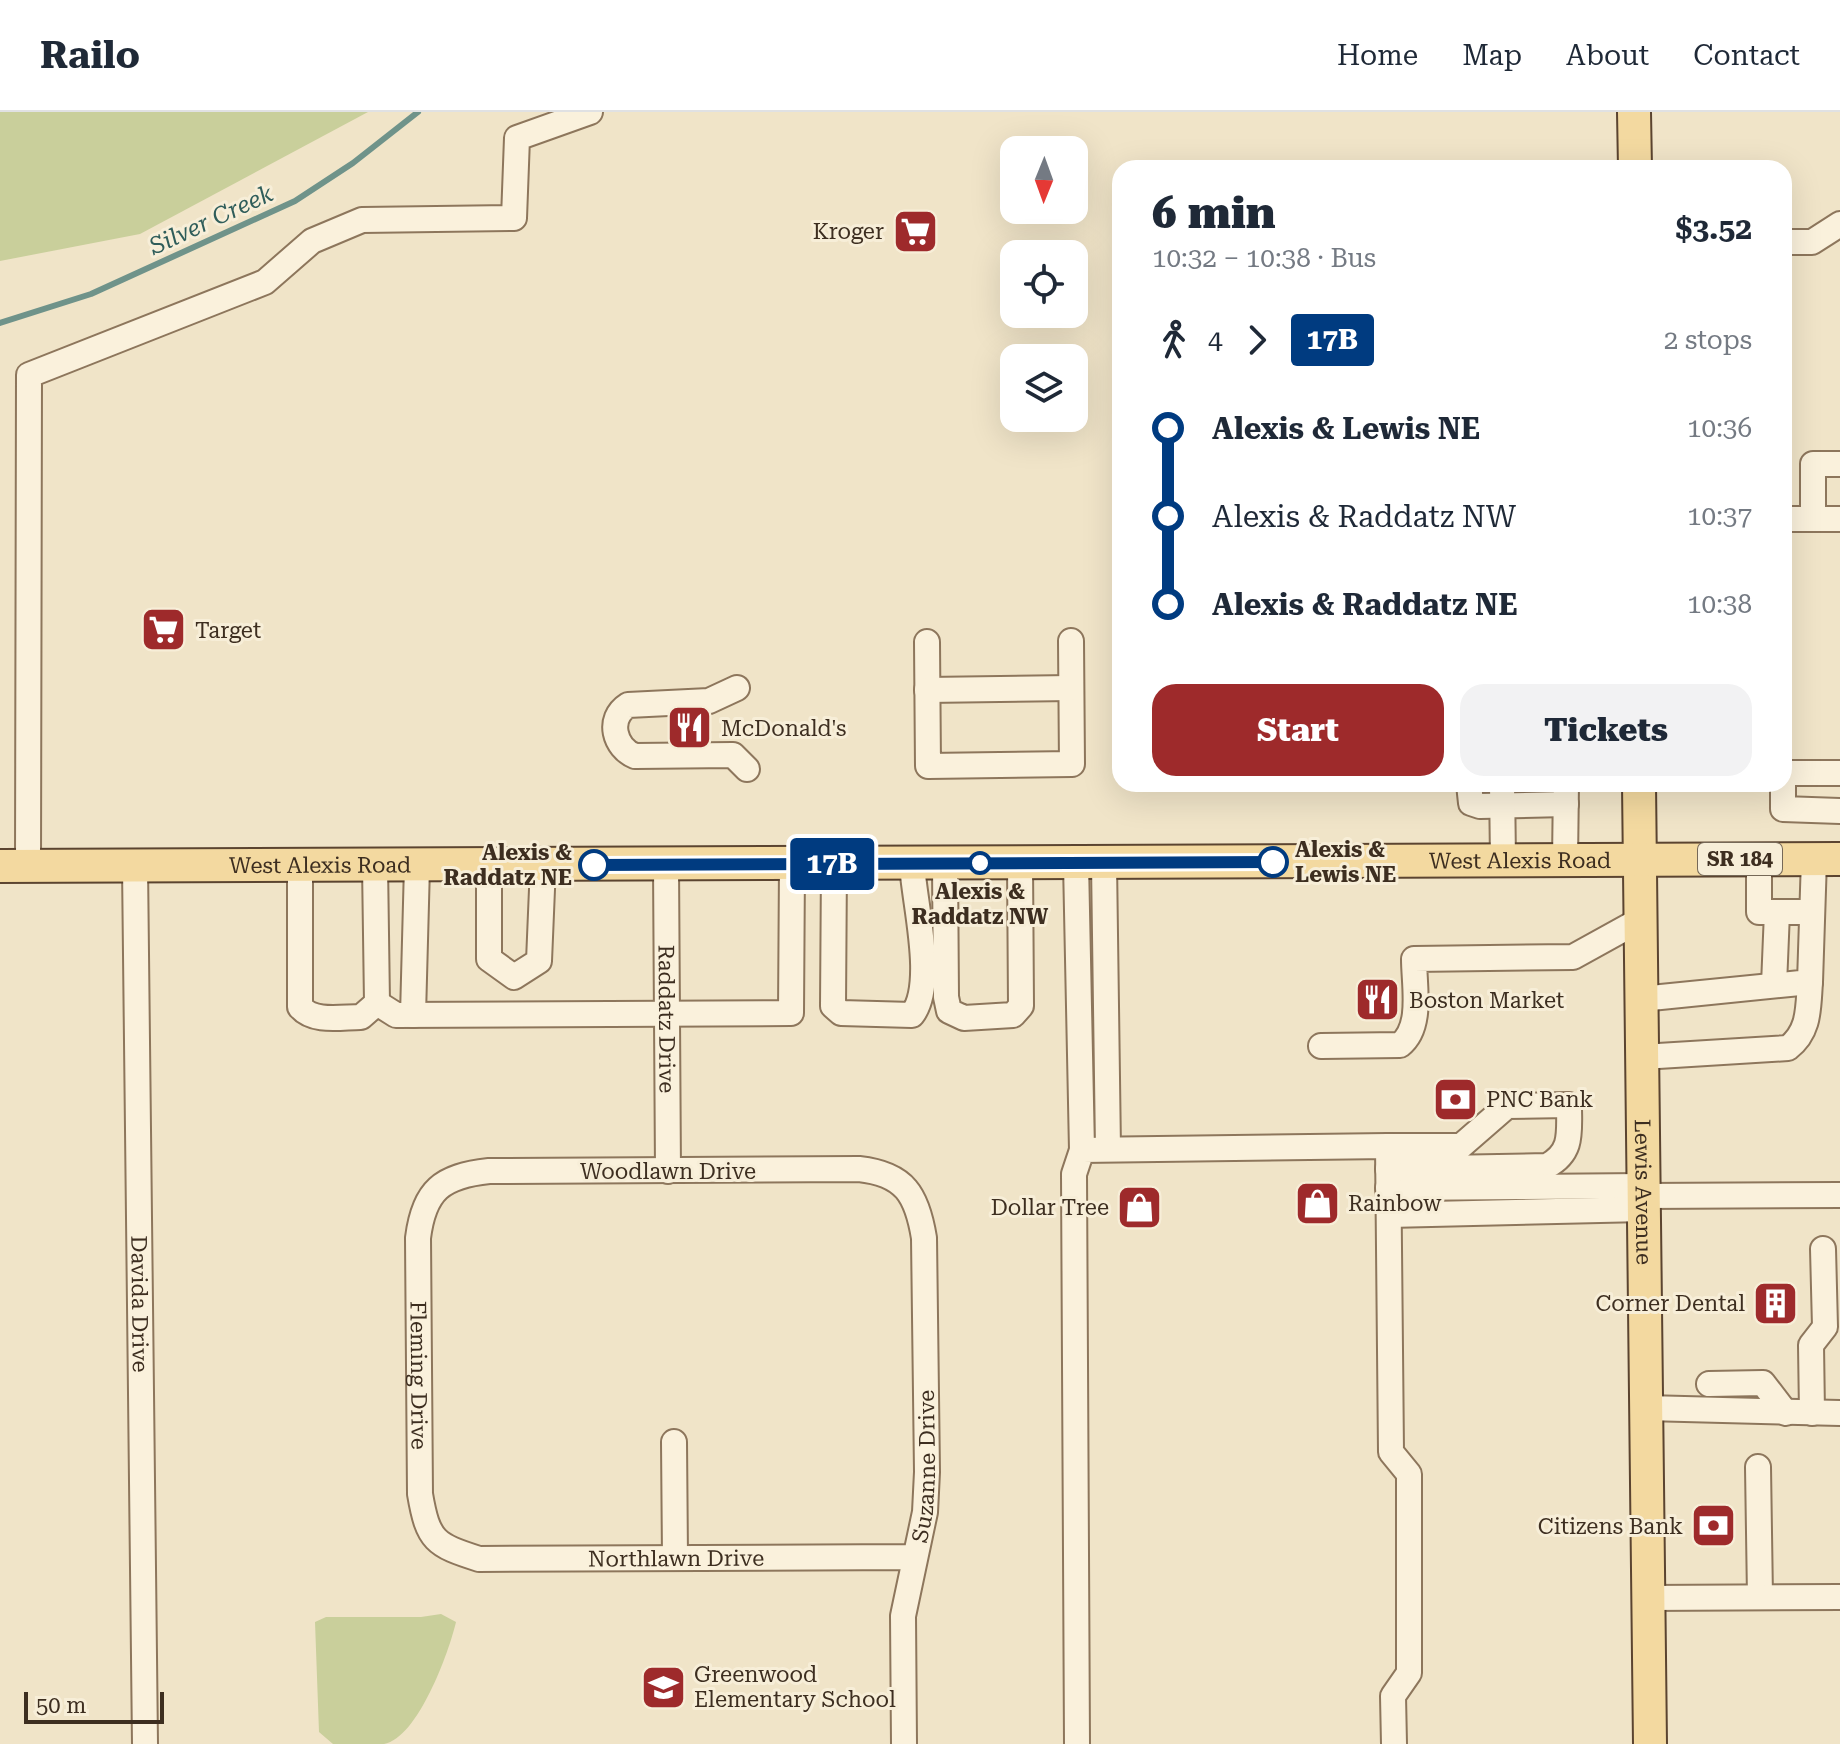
<!DOCTYPE html>
<meta charset="utf-8">
<style>
:root{--surface:#fff;--page:#f2f2f3;--text:#1f2937;--muted:#747a83;--line:#e0e1e3;--accent:#9e2a2b}
body{margin:0;font-family:"Roboto Serif",serif;background:var(--page);color:var(--text);height:100vh;display:flex;flex-direction:column;font-size:30px;white-space:nowrap}
*{box-sizing:border-box;margin:0}
p{font-size:26px;color:var(--muted)}
.icon{flex:none;width:44px;height:44px;fill:none;stroke:currentColor;stroke-width:2;stroke-linecap:round;stroke-linejoin:round}
.map{position:relative;flex:1;overflow:hidden}
.panel{position:absolute;left:1112px;top:48px;width:680px;height:632px;display:flex;flex-direction:column;background:var(--surface);border-radius:24px;box-shadow:0 8px 32px #0002}
.panel>*{flex:none}
.badge{padding:0 16px;border-radius:6px;font-size:28px;line-height:52px}
.needle{width:52px;rotate:181deg}
.tools{position:absolute;left:1000px;top:24px;display:grid;gap:16px}
.tools a{display:grid;place-items:center;width:88px;height:88px;border-radius:16px;background:var(--surface);box-shadow:0 8px 32px #0002;font-size:40px}
.scale{position:absolute;left:24px;bottom:20px;width:140px;box-sizing:border-box;padding-left:8px;border:4px solid #3d2e20;border-top:0;font-size:22px;line-height:28px;white-space:nowrap;color:#3d2e20;-webkit-text-stroke:6px #f7eed8;paint-order:stroke}
.map>.badge{position:absolute;translate:-50% -50%;box-shadow:0 0 0 4px #fff}
.legs{display:flex;align-items:center;gap:12px;height:88px;padding:0 40px;font-size:26px}
.legs p{margin-inline-start:auto}
.headline{display:flex;align-items:center;justify-content:space-between;height:136px;padding:0 40px}
h1{font-size:44px;font-weight:800;line-height:60px}
.button{display:flex;gap:16px;margin-top:auto;padding:16px 40px}
.button a{flex:1;height:92px;border-radius:24px;background:var(--accent);color:#fff;font-size:32px;font-weight:800;line-height:92px;text-align:center}
.button a+a{background:var(--page);color:var(--text)}
ul{padding:0 40px;list-style:none}
li{display:flex;align-items:center;gap:28px;height:88px;font-size:30px}
li i{display:grid;place-items:center;width:12px;height:100%;margin:0 10px;background:currentColor}
li i::after{content:'';width:20px;height:20px;margin:-10px;border:6px solid;border-radius:50%;background:var(--surface)}
li p{margin-inline-start:auto}
li:first-child i{background:linear-gradient(#0000 50%,currentColor 0)}
li:last-child i{background:linear-gradient(currentColor 50%,#0000 0)}
header{display:flex;align-items:center;gap:48px;box-sizing:border-box;height:112px;padding:0 40px;background:var(--surface);border-bottom:2px solid var(--line)}
header strong{font-size:38px}
nav{display:flex;gap:44px;margin-inline-start:auto;font-size:28px}
.map>svg:first-child{display:block}
.green{fill:#c9cf9b}
.lines{fill:none;stroke-linecap:round;stroke-linejoin:round}
.stream{stroke:#6f938a;stroke-width:6}
.minor-casing{stroke:#8d765c;stroke-width:28}
.major-casing{stroke:#5b4430;stroke-width:36}
.minor{stroke:#faf1dc;stroke-width:24}
.major{stroke:#f3d9a0;stroke-width:32}
.line-1-casing{stroke:#fff;stroke-width:18}
.line-1{stroke:#003b80;stroke-width:12}
.stop-1-dot{fill:#fff;stroke:#003b80;stroke-width:4}
.labels{text-anchor:middle;dominant-baseline:central;stroke-width:6;stroke-linejoin:round;paint-order:stroke}
.shield{fill:#f7eed8;stroke:#756857;stroke-width:2}
.shield-label{font-size:20px;font-weight:bold;fill:#3d2e20}
.poi-label{font-size:22px;fill:#3d2e20;stroke:#f7eed8;text-anchor:start}
.stop-label{font-size:22px;font-weight:bold;fill:#3d2e20;stroke:#f7eed8;text-anchor:start}
.street-label{font-size:22px;fill:#3d2e20;stroke:#f7eed8}
.water-label{font-size:24px;font-style:italic;fill:#2f5d5a;stroke:#f7eed8}
</style>
<header>
<strong>Railo</strong>
<nav><a>Home</a><a>Map</a><a>About</a><a>Contact</a></nav>
</header>
<div class="map">
<svg width="1840" height="1632" viewBox="0 0 1840 1632">
<rect width="100%" height="100%" fill="#f0e4c8"/>
<g class="green">
<polygon points="0,0 368,0 140,122 0,149"/>
<path d="M441,1502L456,1510C449,1540 418,1626 384,1632C368,1632 349,1632 333,1632L319,1620L315,1510L326,1505H421Z"/>
</g>
<g class="lines">
<polyline class="stream" points="0,211 91,182 295,89 353,51 418,0"/>
<defs>
<g id="minor">
<polyline points="1784,130 1812,130 1840,112"/>
<polyline points="1784,407 1840,407"/>
<polyline points="1813,407 1813,352 1840,352"/>
<polyline points="927,530 928,654 1072,652 1071,529"/>
<path d="M737,576L709,589L628,593C606,607 615,636 635,644L733,643L747,657"/>
<polyline points="927,578 1071,576"/>
<polyline points="1784,661 1840,661"/>
<polyline points="1469,672 1471,691 1480,694 1566,692"/>
<polyline points="1502,672 1503,748"/>
<polyline points="1783,672 1783,697 1840,699"/>
<polyline points="1759,747 1759,800 1811,800"/>
<polyline points="1565,748 1566,672"/>
<polyline points="1076,751 1082,1038"/>
<polyline points="1104,751 1108,1037"/>
<path d="M834,752L833,894L841,901L912,903C936,872 914,791 912,752"/>
<polyline points="945,752 946,885 949,899 964,906 1013,903 1021,894 1020,751"/>
<polyline points="489,753 489,847 514,865 539,849 543,753"/>
<path id="s1" d="M666,753L668,1059"/>
<polyline points="28,754 29,263 265,170 312,129 362,108 514,106 517,26 590,0"/>
<path id="s2" d="M135,754L145,1632"/>
<path d="M300,754V895C314,911 341,905 361,905L377,891L375,753"/>
<polyline points="1774,873 1777,800"/>
<polyline points="1641,887 1810,870 1814,747"/>
<polyline points="377,891 396,903 791,901 792,753"/>
<polyline points="413,903 417,754"/>
<path d="M1321,934L1400,933C1423,915 1414,874 1414,847L1573,845L1640,808"/>
<path d="M1642,945L1788,936C1810,919 1808,896 1810,870"/>
<path d="M1388,1034H1461L1507,994L1569,993C1569,1021 1573,1040 1547,1054L1388,1057"/>
<polyline points="1388,1076 1644,1074"/>
<polyline points="1644,1084 1840,1083"/>
<polyline points="1389,1103 1644,1097"/>
<polyline points="1709,1272 1763,1271 1786,1301"/>
<polyline points="1646,1296 1840,1301"/>
<polyline points="1812,1301 1811,1233 1825,1215 1823,1137"/>
<polyline points="674,1330 675,1445"/>
<polyline points="1758,1355 1760,1485"/>
<polyline points="1648,1486 1840,1485"/>
<path id="s3" d="M904,1632L903,1504L925,1400L927,1360L924,1126C917,1083 905,1062 859,1057L489,1059C442,1064 424,1078 418,1126L420,1382C428,1429 435,1433 479,1447L913,1445"/>
<polyline points="1077,1632 1074,1062 1082,1038 1388,1034 1391,1340 1409,1362 1409,1561 1393,1584 1394,1632"/>
</g>
<g id="major">
<polyline points="1634,0 1635,56"/>
<path id="s4" d="M1639,672L1650,1632"/>
<path id="s5" d="M0,754L1840,747"/>
</g>
</defs>
<use href="#minor" class="minor-casing"/>
<use href="#major" class="major-casing"/>
<use href="#minor" class="minor"/>
<use href="#major" class="major"/>
</g>
<g class="lines">
<defs>
<polyline id="line-1" points="594,753 1273,750"/>
</defs>
<use href="#line-1" class="line-1-casing"/>
<use href="#line-1" class="line-1"/>
</g>
<defs>
<symbol id="supermarket-square" viewBox="-11 -11 22 22"><rect x="-9" y="-9" width="18" height="18" rx="4" fill="#9e2a2b" stroke="#f7eed8"/><path d="M-6-5.5h2.5l.6 2H6L4.5 2H-2.5L-4.4-4H-6ZM-1.5 3.2a1.3 1.3 0 1 0 .1 0ZM3 3.2a1.3 1.3 0 1 0 .1 0Z" fill="#fff"/></symbol>
<symbol id="restaurant-square" viewBox="-11 -11 22 22"><rect x="-9" y="-9" width="18" height="18" rx="4" fill="#9e2a2b" stroke="#f7eed8"/><path d="M-5-6h1v4h1v-4h1v4h1v-4h1v5L-1.5 .5V6h-2V.5L-5-1ZM5-6V6H3V1.5H1.5Q1.5-4 5-6Z" fill="#fff"/></symbol>
<symbol id="bank-square" viewBox="-11 -11 22 22"><rect x="-9" y="-9" width="18" height="18" rx="4" fill="#9e2a2b" stroke="#f7eed8"/><path d="M-6-4H6V4H-6ZM0-2.3a2.3 2.3 0 1 0 0 4.6a2.3 2.3 0 1 0 0-4.6Z" fill="#fff"/></symbol>
<symbol id="shop-square" viewBox="-11 -11 22 22"><rect x="-9" y="-9" width="18" height="18" rx="4" fill="#9e2a2b" stroke="#f7eed8"/><path d="M-5-2.5h2.3a2.7 3.5 0 0 1 5.4 0H5L5.5 6h-11ZM-1.5-2.5h3a1.5 2.3 0 0 0-3 0Z" fill="#fff"/></symbol>
<symbol id="building-square" viewBox="-11 -11 22 22"><rect x="-9" y="-9" width="18" height="18" rx="4" fill="#9e2a2b" stroke="#f7eed8"/><path d="M-4-6H4V6H1V3H-1V6H-4ZM-2.5-4.3h1.7v1.8h-1.7ZM.8-4.3h1.7v1.8H.8ZM-2.5-1h1.7V.8h-1.7ZM.8-1h1.7V.8H.8Z" fill="#fff"/></symbol>
<symbol id="school-square" viewBox="-11 -11 22 22"><rect x="-9" y="-9" width="18" height="18" rx="4" fill="#9e2a2b" stroke="#f7eed8"/><path d="M0-5L7-2L0 1L-7-2ZM-4 1L0 2.5L4 1V4Q0 6-4 4Z" fill="#fff"/></symbol>
</defs>
<g fill-rule="evenodd">
<use href="#supermarket-square" x="890" y="94" width="51" height="51"/>
<use href="#supermarket-square" x="138" y="492" width="51" height="51"/>
<use href="#restaurant-square" x="664" y="590" width="51" height="51"/>
<use href="#restaurant-square" x="1352" y="862" width="51" height="51"/>
<use href="#bank-square" x="1430" y="962" width="51" height="51"/>
<use href="#shop-square" x="1292" y="1066" width="51" height="51"/>
<use href="#shop-square" x="1114" y="1070" width="51" height="51"/>
<use href="#building-square" x="1750" y="1166" width="51" height="51"/>
<use href="#bank-square" x="1688" y="1388" width="51" height="51"/>
<use href="#school-square" x="638" y="1550" width="51" height="51"/>
</g>
<g class="stop-1-dot">
<circle cx="1273" cy="750" r="14"/>
<circle cx="980" cy="751" r="10"/>
<circle cx="594" cy="753" r="14"/>
</g>
<g class="labels">
<rect class="shield" x="1698" y="731" width="84" height="32" rx="6"/>
<g class="shield-label">
<text x="1740" y="747">SR 184</text>
</g>
<g class="poi-label">
<text x="884" y="119" text-anchor="end">Kroger</text>
<text x="195" y="518">Target</text>
<text x="721" y="616">McDonald's</text>
<text x="1409" y="888">Boston Market</text>
<text x="1486" y="987">PNC Bank</text>
<text x="1348" y="1091">Rainbow</text>
<text x="1109" y="1095" text-anchor="end">Dollar Tree</text>
<text x="1745" y="1191" text-anchor="end">Corner Dental</text>
<text x="1683" y="1414" text-anchor="end">Citizens Bank</text>
<text x="694" y="1562">Greenwood<tspan x="694" dy="25">Elementary School</tspan></text>
</g>
<g class="stop-label">
<text x="1295" y="737">Alexis &amp;<tspan x="1295" dy="25">Lewis NE</tspan></text>
<text x="572" y="740" text-anchor="end">Alexis &amp;<tspan x="572" dy="25">Raddatz NE</tspan></text>
<text x="980" y="779" text-anchor="middle">Alexis &amp;<tspan x="980" dy="25">Raddatz NW</tspan></text>
</g>
<g class="street-label">
<text stroke="none"><textPath href="#s5" startOffset="1520">West Alexis Road</textPath></text>
<text stroke="none"><textPath href="#s5" startOffset="320">West Alexis Road</textPath></text>
<text stroke="none"><textPath href="#s1" startOffset="154">Raddatz Drive</textPath></text>
<text x="668" y="1059">Woodlawn Drive</text>
<text stroke="none"><textPath href="#s4" startOffset="408">Lewis Avenue</textPath></text>
<text stroke="none"><textPath href="#s2" startOffset="438">Davida Drive</textPath></text>
<text stroke="none"><textPath href="#s3" startOffset="1230">Fleming Drive</textPath></text>
<text stroke="none"><textPath href="#s3" startOffset="280">Suzanne Drive</textPath></text>
<text stroke="none"><textPath href="#s3" startOffset="1642">Northlawn Drive</textPath></text>
</g>
<g class="water-label">
<text transform="translate(211 108) rotate(-25)">Silver Creek</text>
</g>
</g>
</svg>
<div class="tools">
<a><svg class="needle" viewBox="-14 -14 28 28"><path d="M0-13l5 13h-10z" fill="#e53935"/><path d="M0 13l5-13h-10z" fill="#747a83"/></svg></a>
<a><svg class="icon" aria-label="locate" viewBox="0 0 24 24"><circle cx="12" cy="12" r="6"/><path d="M12 2v4M12 18v4M2 12h4M18 12h4"/></svg></a>
<a><svg class="icon" aria-label="layers" viewBox="0 0 24 24"><path d="M12 4l9 5-9 5-9-5zM3 14l9 5 9-5"/></svg></a>
</div>
<div class="scale">50 m</div>
<b class="badge" style="left:832px;top:752px;background:#003b80;color:#fff">17B</b>
<section class="panel">
<div class="headline"><div><h1>6 min</h1><p>10:32 – 10:38 · Bus</p></div><b>$3.52</b></div>
<div class="legs"><svg class="icon" aria-label="walk" viewBox="0 0 24 24"><circle cx="13" cy="4" r="2"/><path d="M13 8l-2 6 4 7M11 14l-3 7M7 12l3-4h3l4 4"/></svg>4<svg class="icon" aria-label="forward" viewBox="0 0 24 24"><path d="M9 5l7 7-7 7"/></svg><b class="badge" style="background:#003b80;color:#fff">17B</b><p>2 stops</p></div>
<ul>
<li><i style="color:#003b80"></i><b>Alexis &amp; Lewis NE</b><p>10:36</p></li>
<li><i style="color:#003b80"></i><span>Alexis &amp; Raddatz NW</span><p>10:37</p></li>
<li><i style="color:#003b80"></i><b>Alexis &amp; Raddatz NE</b><p>10:38</p></li>
</ul>
<div class="button"><a>Start</a><a>Tickets</a></div>
</section>
</div>
